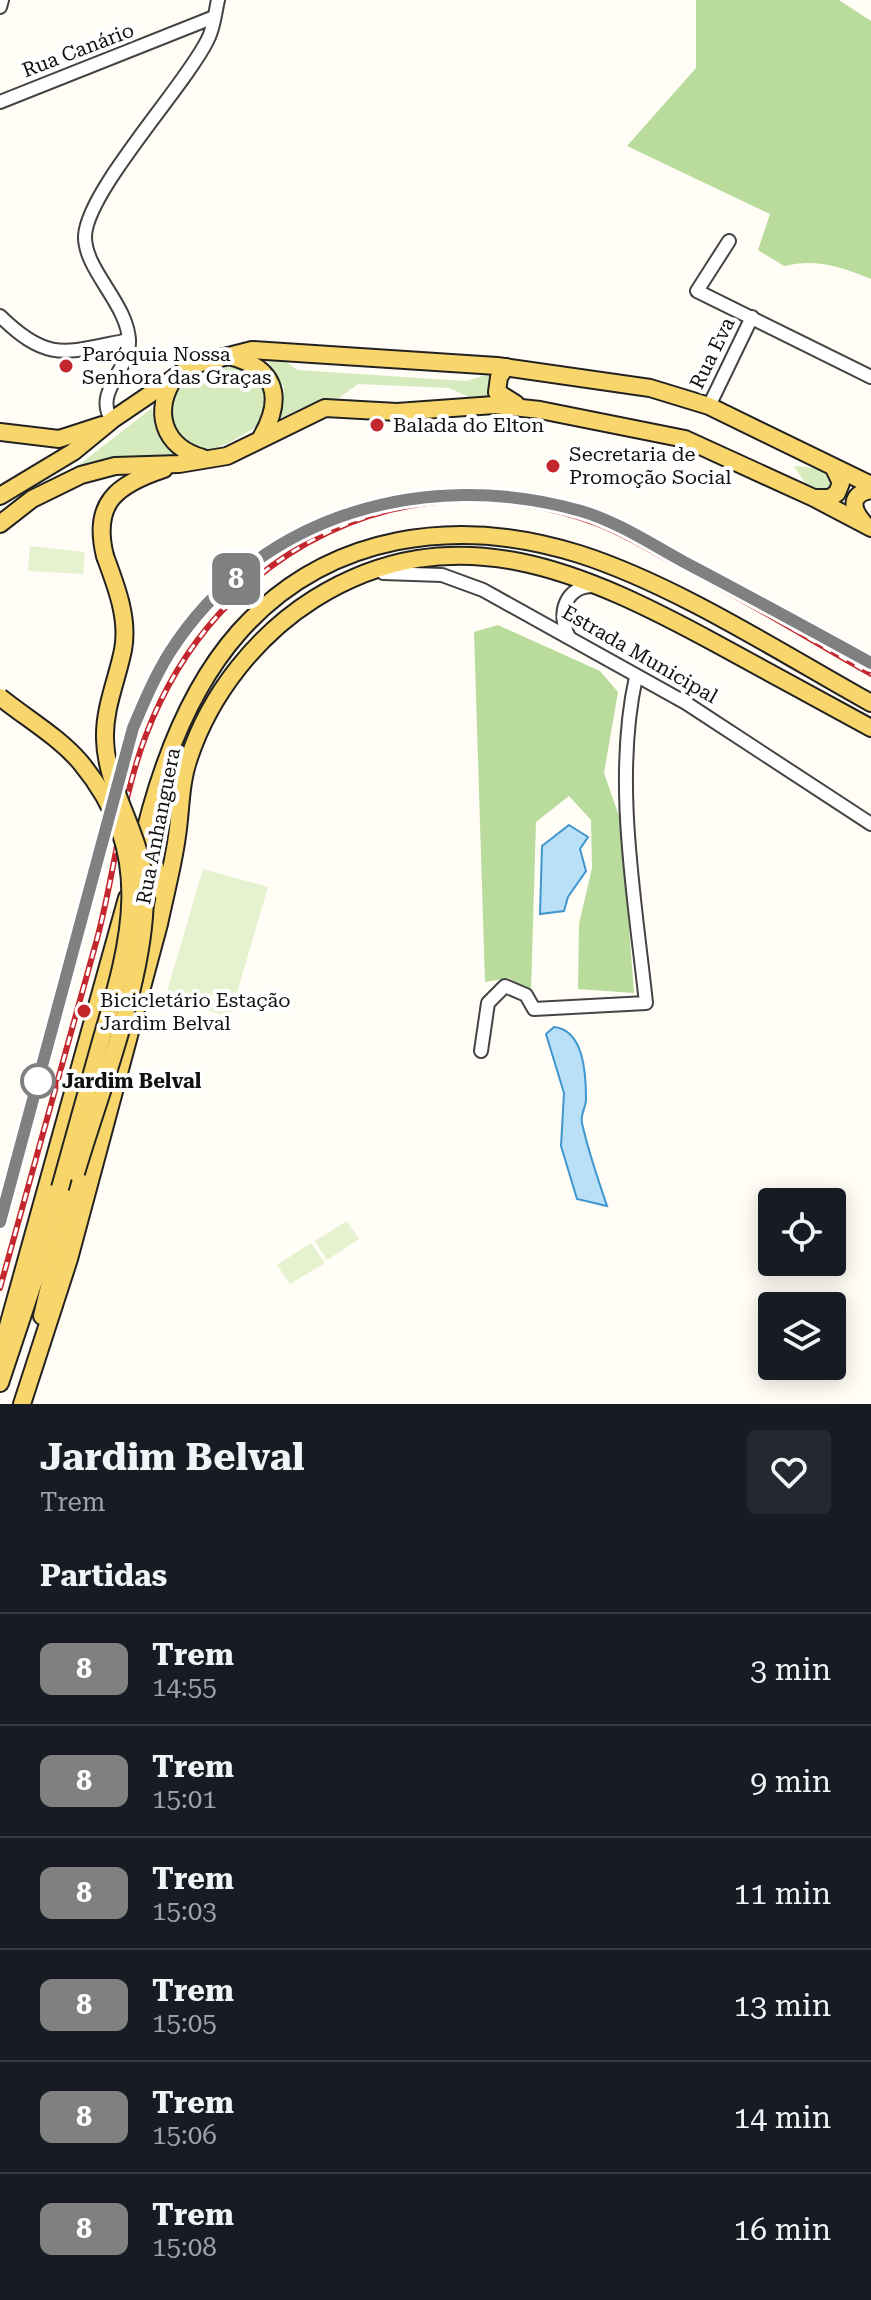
<!DOCTYPE html>
<html lang="pt">
<meta charset="utf-8">
<style>
:root{--surface:#171b24;--page:#242831;--text:#f1f3f6;--muted:#9ea1a6;--line:#363941}
body{margin:0;font-family:"Roboto Serif",serif;background:var(--page);color:var(--text);height:100vh;display:flex;flex-direction:column;font-size:30px;white-space:nowrap}
*{box-sizing:border-box;margin:0}
p{font-size:26px;color:var(--muted)}
.icon{flex:none;width:44px;height:44px;fill:none;stroke:currentColor;stroke-width:2;stroke-linecap:round;stroke-linejoin:round}
.map{position:relative;height:1404px;overflow:hidden}
.details{display:flex;flex-direction:column;background:var(--surface);flex:1}
.details>*{flex:none}
.badge{padding:0 16px;border-radius:12px;font-size:28px;line-height:52px}
.tools{position:absolute;left:758px;top:1188px;display:grid;gap:16px}
.tools a{display:grid;place-items:center;width:88px;height:88px;border-radius:8px;background:var(--surface);box-shadow:0 4px 20px #0003;font-size:40px}
.map>.badge{position:absolute;translate:-50% -50%;box-shadow:0 0 0 4px #fff}
h2{padding:0 40px;font-size:30px;line-height:72px}
.round{display:grid;place-items:center;flex:none;width:84px;height:84px;border-radius:8px;background:var(--page)}
.overview{display:flex;align-items:center;justify-content:space-between;height:136px;padding:0 40px}
h1{font-size:38px;font-weight:700;line-height:60px}
ul{padding:0;list-style:none}
li{display:flex;align-items:center;gap:24px;height:112px;padding:0 40px;border-top:2px solid var(--line)}
li div{flex:1}
li b{display:block;font-size:30px}
li em{font-style:normal}
li .badge{min-width:88px;font-weight:700;text-align:center}
.map>svg:first-child{display:block}
.green{fill:#d5ebbd}
.forest{fill:#b9dc9c}
.pitch{fill:#e6f2cf}
.water{fill:#b9e0f7;stroke:#3f96cf;stroke-width:2}
.lines{fill:none;stroke-linecap:round;stroke-linejoin:round}
.minor-casing{stroke:#444;stroke-width:16}
.major-casing{stroke:#222;stroke-width:20}
.minor{stroke:#fff;stroke-width:12}
.major{stroke:#f9d66b;stroke-width:16}
.rail-casing{stroke:#c4262e;stroke-width:6}
.rail{stroke:#fff;stroke-width:3;stroke-dasharray:9;stroke-linecap:butt}
.major-bridge-casing{stroke:#222;stroke-width:20;stroke-linecap:butt}
.major-bridge{stroke:#f9d66b;stroke-width:16}
.line-casing{stroke:#fff;stroke-width:18}
.line{stroke:#808080;stroke-width:12}
.poi-dot{fill:#c4262e;stroke:#fff;stroke-width:3}
.stop-dot{fill:#fff;stroke:#808080;stroke-width:4}
.labels{text-anchor:middle;dominant-baseline:central;stroke-width:8;stroke-linejoin:round;paint-order:stroke}
.street-label{font-size:20px;fill:#111;stroke:#fff}
.poi-label{font-size:20px;fill:#111;stroke:#fff;text-anchor:start}
.stop-label{font-size:20px;font-weight:bold;fill:#111;stroke:#fff;text-anchor:start}
</style>
<div class="map">
<svg width="871" height="1404" viewBox="0 0 871 1404">
<rect width="100%" height="100%" fill="#fffdf5"/>
<g class="green">
<polygon points="267,360 283,360 298,370 466,381 493,373 494,399 471,398 449,388 358,384 336,400 315,402 281,419 284,387"/>
<path d="M229,366L244,367C267,383 269,397 261,424C243,434 209,460 188,447C180,442 173,428 167,421L169,396L199,377Z"/>
<path d="M152,408C155,429 160,441 176,456L112,460L71,471Z"/>
<path d="M794,466C811,467 824,469 837,482L833,492L807,486Z"/>
</g>
<g class="forest">
<path d="M696,0H839L871,21V279C841,267 817,258 784,266L758,250L770,214L627,146L696,68Z"/>
<polygon points="498,625 600,671 618,692 604,773 621,822 634,993 578,989 579,924 592,868 591,820 569,796 536,822 531,991 508,978 485,982 474,632"/>
</g>
<g class="pitch">
<polygon points="30,546 85,552 83,574 28,571"/>
<polygon points="203,869 268,887 230,1017 165,998"/>
<polygon points="347,1221 359,1239 327,1260 315,1241"/>
<polygon points="311,1243 325,1263 290,1284 277,1265"/>
</g>
<g class="water">
<polygon points="569,825 588,837 580,849 586,871 568,897 564,911 540,914 542,846"/>
<path d="M554,1027C584,1030 586,1074 586,1099C586,1108 580,1114 582,1123C588,1151 598,1179 607,1206L577,1199L561,1146L564,1093L546,1034Z"/>
</g>
<g class="lines">
<defs>
<g id="minor">
<polyline points="0,7 2,0"/>
<polyline points="0,102 214,17"/>
<polyline points="729,241 697,291 871,377"/>
<path d="M0,316C49,364 66,352 129,340"/>
<polyline points="709,406 752,317"/>
<path d="M112,420C93,393 129,370 129,342C129,305 84,270 85,236C87,191 184,87 207,41C214,29 215,13 218,0"/>
<polyline points="383,573 442,575 483,590 686,703 871,824"/>
<path d="M569,637C556,613 566,585 595,586"/>
<path d="M481,1051L488,1003L505,986L526,995L534,1009L646,1003C635,899 613,780 636,677"/>
</g>
<g id="major">
<path d="M229,356C274,367 285,395 262,436"/>
<polyline points="506,367 499,377 497,392 516,404"/>
<path d="M175,377C152,411 163,447 203,458"/>
<polyline points="0,432 59,439 102,425"/>
<polyline points="0,496 73,452 112,420 193,365 252,350 497,366 650,388 709,406 871,485"/>
<polyline points="816,498 830,498 837,493 841,483 834,468"/>
<path d="M863,522C851,508 850,494 871,490"/>
<polyline points="0,524 32,499 81,475 115,466 179,464 227,456 325,408 397,412 494,405 540,410 685,439 814,498 871,528"/>
<path d="M105,556C92,503 116,485 164,469"/>
<path d="M139,857C156,779 185,693 239,632C328,532 458,516 579,554C676,585 781,653 871,703"/>
<polyline points="134,872 145,865 155,866 163,894"/>
<polyline points="42,1316 76,1173"/>
<polyline points="0,1355 127,898"/>
<polyline points="0,1383 47,1242 60,1188"/>
<path d="M22,1404L69,1259L159,924C165,895 173,866 177,836C181,810 180,783 189,758C210,694 257,635 314,599C455,511 586,573 717,644C768,672 820,700 871,728"/>
</g>
</defs>
<use href="#minor" class="minor-casing"/>
<use href="#major" class="major-casing"/>
<use href="#minor" class="minor"/>
<use href="#major" class="major"/>
<defs>
<g id="rail">
<polyline points="0,1222 133,728 170,651 194,619 229,584 283,544"/>
<path d="M0,1288C32,1172 65,1055 97,939C115,872 121,800 146,735C216,549 408,452 598,524C622,533 646,548 669,560C737,595 804,636 871,674"/>
</g>
</defs>
<use href="#rail" class="rail-casing"/>
<use href="#rail" class="rail"/>
<defs>
<g id="major-bridge">
<path d="M0,697C26,718 59,737 81,763C156,854 131,939 101,1041C87,1090 74,1139 60,1188"/>
<path d="M76,1173C100,1091 152,962 144,879C139,830 106,788 105,739C104,708 117,680 123,650C129,618 116,586 105,556"/>
</g>
</defs>
<use href="#major-bridge" class="major-bridge-casing"/>
<use href="#major-bridge" class="major-bridge"/>
</g>
<g class="lines">
<defs>
<path id="line" d="M0,1222L133,728C144,702 155,676 170,652C259,513 428,467 581,511C618,522 651,544 684,562C747,595 809,629 871,663"/>
</defs>
<use href="#line" class="line-casing"/>
<use href="#line" class="line"/>
</g>
<g class="poi-dot">
<circle cx="66" cy="366" r="8"/>
<circle cx="377" cy="425" r="8"/>
<circle cx="553" cy="466" r="8"/>
<circle cx="84" cy="1011" r="8"/>
</g>
<circle class="stop-dot" cx="38" cy="1081" r="16"/>
<g class="labels">
<g class="street-label">
<text transform="translate(78 50) rotate(-21)">Rua Canário</text>
<text transform="translate(712 353) rotate(-64)">Rua Eva</text>
<text transform="translate(640 654) rotate(30)">Estrada Municipal</text>
<text transform="translate(158 826) rotate(-79)">Rua Anhanguera</text>
</g>
<g class="poi-label">
<text x="82" y="354">Paróquia Nossa<tspan x="82" dy="23">Senhora das Graças</tspan></text>
<text x="393" y="425">Balada do Elton</text>
<text x="569" y="454">Secretaria de<tspan x="569" dy="23">Promoção Social</tspan></text>
<text x="100" y="1000">Bicicletário Estação<tspan x="100" dy="23">Jardim Belval</tspan></text>
</g>
<g class="stop-label">
<text x="62" y="1081">Jardim Belval</text>
</g>
</g>
</svg>
<div class="tools">
<a><svg class="icon" aria-label="locate" viewBox="0 0 24 24"><circle cx="12" cy="12" r="6"/><path d="M12 2v4M12 18v4M2 12h4M18 12h4"/></svg></a>
<a><svg class="icon" aria-label="layers" viewBox="0 0 24 24"><path d="M12 4l9 5-9 5-9-5zM3 14l9 5 9-5"/></svg></a>
</div>
<b class="badge" style="left:236px;top:579px;background:#808080;color:#fff">8</b>
</div>
<section class="details">
<div class="overview"><div><h1>Jardim Belval</h1><p>Trem</p></div><a class="round"><svg class="icon" aria-label="heart" viewBox="0 0 24 24"><path d="M12 20l-8-8c-3-5 5-10 8-4 3-6 11-1 8 4z"/></svg></a></div>
<h2>Partidas</h2>
<ul>
<li><span class="badge" style="background:#808080;color:#fff">8</span><div><b>Trem</b><p>14:55</p></div><em>3 min</em></li>
<li><span class="badge" style="background:#808080;color:#fff">8</span><div><b>Trem</b><p>15:01</p></div><em>9 min</em></li>
<li><span class="badge" style="background:#808080;color:#fff">8</span><div><b>Trem</b><p>15:03</p></div><em>11 min</em></li>
<li><span class="badge" style="background:#808080;color:#fff">8</span><div><b>Trem</b><p>15:05</p></div><em>13 min</em></li>
<li><span class="badge" style="background:#808080;color:#fff">8</span><div><b>Trem</b><p>15:06</p></div><em>14 min</em></li>
<li><span class="badge" style="background:#808080;color:#fff">8</span><div><b>Trem</b><p>15:08</p></div><em>16 min</em></li>
</ul>
</section>
